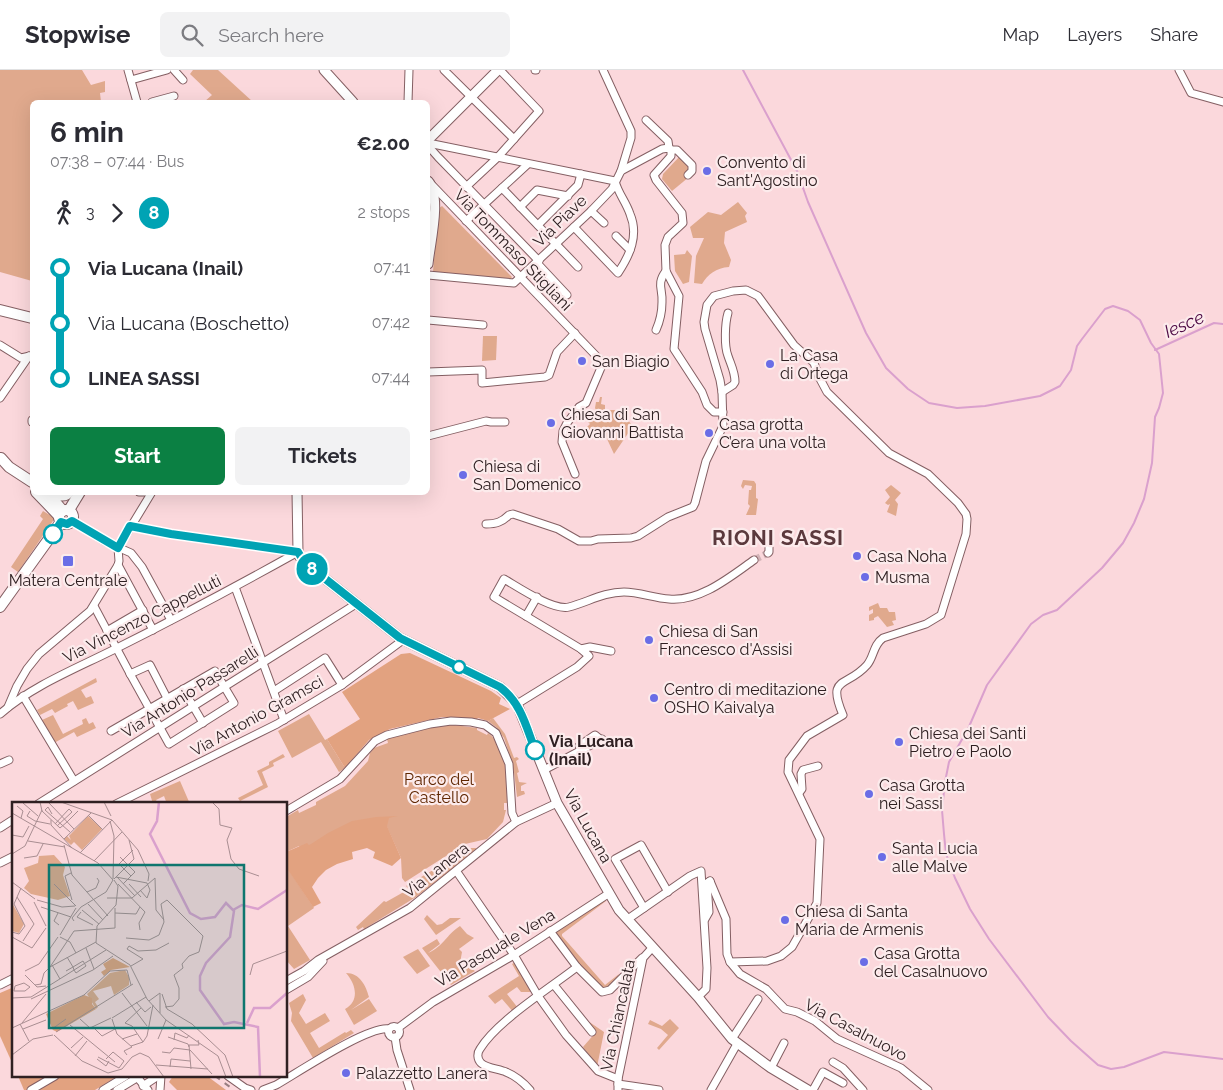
<!DOCTYPE html>
<meta charset="utf-8">
<style>
:root{--surface:#fff;--page:#f2f2f3;--text:#2b2b33;--muted:#7c7c81;--line:#e1e1e2;--accent:#0b8043}
body{margin:0;font-family:Raleway,sans-serif;background:var(--page);color:var(--text);height:100vh;display:flex;flex-direction:column;font-size:19px;white-space:nowrap}
*{box-sizing:border-box;margin:0}
p{font-size:16px;color:var(--muted)}
.icon{flex:none;width:28px;height:28px;fill:none;stroke:currentColor;stroke-width:2;stroke-linecap:round;stroke-linejoin:round}
.map{position:relative;flex:1;overflow:hidden}
.details{position:absolute;left:30px;top:30px;width:400px;height:395px;display:flex;flex-direction:column;background:var(--surface);border-radius:8px;box-shadow:0 5px 20px #0002}
.details>*{flex:none}
.badge{padding:0 10px;border-radius:16px;font-size:18px;line-height:32px}
.map>.badge{position:absolute;translate:-50% -50%;box-shadow:0 0 0 2px #fff}
.legs{display:flex;align-items:center;gap:8px;height:55px;padding:0 20px;font-size:16px}
.legs p{margin-inline-start:auto}
.overview{display:flex;align-items:center;justify-content:space-between;height:85px;padding:0 20px}
h1{font-size:28px;font-weight:700;line-height:38px}
.primary-button{display:flex;gap:10px;margin-top:auto;padding:10px 20px}
.primary-button a{flex:1;height:58px;border-radius:8px;background:var(--accent);color:#fff;font-size:20px;font-weight:700;line-height:58px;text-align:center}
.primary-button a+a{background:var(--page);color:var(--text)}
ul{padding:0 20px;list-style:none}
li{display:flex;align-items:center;gap:18px;height:55px;font-size:19px}
li i{display:grid;place-items:center;width:8px;height:100%;margin:0 6px;background:currentColor}
li i::after{content:'';width:12px;height:12px;margin:-6px;border:4px solid;border-radius:50%;background:var(--surface)}
li p{margin-inline-start:auto}
li:first-child i{background:linear-gradient(#0000 50%,currentColor 0)}
li:last-child i{background:linear-gradient(currentColor 50%,#0000 0)}
header{display:flex;align-items:center;gap:30px;box-sizing:border-box;height:70px;padding:0 25px;background:var(--surface);border-bottom:1px solid var(--line)}
header strong{font-size:24px}
nav{display:flex;gap:28px;margin-inline-start:auto;font-size:18px}
.search{width:350px;height:45px;background:var(--page);display:flex;align-items:center;gap:12px;box-sizing:border-box;padding:0 18px;border-radius:8px;color:var(--muted);font-size:19px}
.map>svg:first-child{display:block}
.green{fill:#e0a98d}
.forest{fill:#e2a280}
.lines{fill:none;stroke-linecap:round;stroke-linejoin:round}
.stream{stroke:#daa0cd;stroke-width:2}
.minor-tunnel{stroke:#d2b3b7;stroke-width:7;stroke-dasharray:7 3.5;stroke-linecap:butt}
.minor-casing{stroke:#845f63;stroke-width:9}
.tertiary-casing{stroke:#845f63;stroke-width:11}
.secondary-casing{stroke:#845f63;stroke-width:12}
.minor{stroke:#fff;stroke-width:7}
.tertiary{stroke:#fff;stroke-width:9}
.secondary{stroke:#fff;stroke-width:10}
.rail{stroke:#977e81;stroke-width:2;stroke-dasharray:6 6;stroke-linecap:butt}
.line-1-casing{stroke:#fff;stroke-width:11}
.line-1{stroke:#00a3b4;stroke-width:8}
.poi-dot{fill:#6a6de6;stroke:#fcebec;stroke-width:2}
.stop-1-dot{fill:#fff;stroke:#00a3b4;stroke-width:2.5}
.labels{text-anchor:middle;dominant-baseline:central;stroke-width:4.5;stroke-linejoin:round;paint-order:stroke}
.poi-label{font-size:16px;fill:#2f2022;stroke:#fcebec;text-anchor:start}
.street-label{font-size:16px;fill:#2f2022;stroke:#fcebec}
.stop-label{font-size:16px;font-weight:bold;fill:#2f2022;stroke:#fcebec;text-anchor:start}
.park-label{font-size:16px;fill:#5f2600;stroke:#fcebec}
.water-label{font-size:18px;font-style:italic;fill:#4c0843;stroke:#fcebec}
.district-label{font-size:21px;font-weight:bold;letter-spacing:1px;fill:#5b393d;stroke:#fcebec}
.inset-river{fill:none;stroke:#daa0cd;stroke-width:2.5}
.inset-road{fill:none;stroke:#a98e92;stroke-width:1}
.view{fill:#0f766e;fill-opacity:0.15;stroke:#0f766e;stroke-width:2.5}
.inset-edge{fill:none;stroke:#2f2022;stroke-width:2.5}
</style>
<header>
<strong>Stopwise</strong>
<div class="search"><svg class="icon" aria-label="search" viewBox="0 0 24 24"><circle cx="10" cy="10" r="6"/><path d="M15 15l6 6"/></svg>Search here</div>
<nav><a>Map</a><a>Layers</a><a>Share</a></nav>
</header>
<div class="map">
<svg width="1223" height="1020" viewBox="0 0 1223 1020">
<rect width="100%" height="100%" fill="#fbd8dc"/>
<g class="green">
<polygon points="0,0 82,0 91,15 105,11 105,22 100,23 101,32 32,32 32,211 0,202"/>
<polygon points="193,0 218,0 253,32 204,32 212,25 190,4"/>
<polygon points="680,86 690,96 689,107 672,121 662,109 663,104"/>
<path d="M738,132L747,143L745,146L747,152L725,162L724,173L731,190L729,197C716,198 708,204 702,214L694,213L696,186L704,168H693L690,157L708,142L721,145Z"/>
<polygon points="442,136 512,207 510,210 433,202 438,139"/>
<polygon points="687,180 692,186 689,212 683,214 675,201 674,185 685,184"/>
<polygon points="483,266 497,266 496,290 482,291"/>
<polygon points="600,327 602,327 601,334 605,335 605,340 619,340 633,356 614,384 602,358 589,362 586,358 590,354 586,350 590,345 591,346 597,342 595,338 596,332 599,332"/>
<polygon points="743,410 754,411 756,414 756,428 758,429 756,445 746,445 750,436 748,434 749,420 751,420 752,416 745,415 743,419 741,416"/>
<polygon points="891,415 901,423 895,430 898,434 896,446 887,442 890,434 888,435 885,433 890,427 885,420"/>
<polygon points="43,441 55,448 18,502 11,497 43,449 40,446"/>
<polygon points="878,533 880,538 887,538 889,542 895,542 896,550 892,551 894,555 887,557 878,546 874,548 874,550 869,551 869,545 873,543 873,539 869,541 869,537"/>
<polygon points="96,608 97,612 81,620 86,628 91,626 94,633 78,640 73,631 67,634 68,636 55,643 52,639 40,645 37,640"/>
<polygon points="309,644 325,670 327,669 345,698 339,702 321,672 292,688 278,661"/>
<polygon points="53,645 63,664 83,654 82,650 86,648 89,654 93,652 96,658 77,667 74,662 54,673 42,650"/>
<polygon points="493,648 505,664 514,688 517,687 519,689 516,691 519,702 517,703 519,712 527,713 521,716 521,721 524,721 525,724 517,727 514,702 507,677 504,668 496,657 488,651"/>
<path d="M447,654L477,658V660L487,665L488,663C508,677 507,712 507,733H504V740H506L503,752L487,769L465,774L405,812L402,808L401,788L387,757L307,787L299,776L286,782V747L298,740L299,743L316,735V732L345,716L368,691L370,683L374,678L388,673L387,669L392,666Z"/>
<polygon points="283,684 285,687 273,693 274,696 262,702 268,717 240,731 238,728 263,715 257,701 269,695 269,692"/>
<polygon points="180,711 190,734 167,734 164,726 156,730 158,734 153,734 150,724"/>
<polygon points="470,778 476,778 476,780 416,827 364,859 363,857 358,860 356,857 384,831 386,832 409,819 406,816"/>
<polygon points="286,796 314,838 288,856 310,890 294,899 286,890"/>
<polygon points="604,829 606,831 562,864 562,866 605,915 619,904 613,916 605,919 600,918 553,862"/>
<polygon points="427,845 437,855 442,854 450,848 461,848 436,865 424,849"/>
<path d="M460,856L467,864L474,868L459,879L462,882L460,893C464,897 470,897 475,901L451,915L422,878L437,869L440,874L428,883C444,876 446,865 460,856Z"/>
<polygon points="418,879 430,896 417,904 403,887"/>
<polygon points="517,891 535,922 521,922 517,917 507,924 518,938 515,944 502,929 495,934 488,926 519,906 512,894"/>
<path d="M346,903C360,903 366,916 369,927L351,940L369,929L377,941L354,955L345,939C360,931 356,914 346,903Z"/>
<polygon points="303,924 306,930 299,943 306,954 325,943 330,951 310,963 319,978 345,962 346,963 351,960 354,963 313,988 291,951 292,943 289,933"/>
<polygon points="585,949 604,962 597,997 583,977 596,962"/>
<polygon points="670,949 679,958 659,980 657,978 668,965 661,959 648,954 650,950 662,956"/>
</g>
<g class="forest">
<polygon points="410,583 491,621 501,628 499,634 510,639 488,651 478,648 476,650 454,647 442,647 390,659 369,670 345,698 327,669 360,649 342,622 401,584"/>
<polygon points="398,746 389,748 387,756 401,788 392,796 373,788 375,782 367,778 352,782 353,789 337,794 326,800 318,808 312,817 321,833 313,837 286,797 286,782 307,773 309,775 311,774 328,763 352,751 376,747"/>
<polygon points="14,917 14,997 0,966 0,923"/>
<polygon points="18,1006 118,1006 95,1020 24,1020"/>
<polygon points="173,1006 207,1006 226,1020 177,1020 169,1012"/>
</g>
<g class="lines">
<g class="stream">
<polyline points="743,0 797,101 808,132 866,263 886,298 908,319 929,333 957,338 985,336 1040,326 1060,316 1071,300 1077,276 1082,269 1105,239 1113,236 1128,241 1140,250 1151,273 1159,284 1163,323 1159,338 1155,347 1152,393 1144,429 1134,453 1123,473 1102,498 1057,540 1043,545 1031,554 987,615 968,659 949,692 945,712 942,740 944,764 946,784 955,808 970,839 989,869 1048,947 1071,971 1098,995 1111,999 1124,997 1164,982 1223,989"/>
<polyline points="1155,280 1214,253 1223,254"/>
</g>
<polyline class="minor-tunnel" points="754,490 768,483"/>
<defs>
<g id="minor">
<polyline points="128,0 137,32"/>
<polyline points="174,0 183,10"/>
<polyline points="444,0 514,69"/>
<polyline points="535,0 536,0"/>
<polyline points="603,0 631,61 631,68 621,101"/>
<polyline points="1179,0 1191,23 1223,32"/>
<polyline points="131,10 167,0"/>
<polyline points="152,32 174,26"/>
<polyline points="408,32 409,0"/>
<polyline points="646,50 668,71 669,78"/>
<polyline points="428,73 615,111"/>
<polyline points="429,74 430,78 438,87 539,191"/>
<polyline points="671,80 677,80 692,95 692,101 688,105"/>
<polyline points="433,116 603,293 586,333 579,337 567,353 563,361 562,372 575,404"/>
<polyline points="466,117 497,88 539,41 500,0"/>
<polyline points="502,118 578,197"/>
<polyline points="520,137 537,120 568,126"/>
<polyline points="591,141 604,153"/>
<polyline points="466,151 528,94"/>
<polyline points="538,155 578,115 581,104"/>
<path d="M574,157L618,203C630,185 639,165 630,144C626,132 618,123 615,111"/>
<polyline points="616,166 630,180"/>
<polyline points="537,193 567,225"/>
<polyline points="428,205 514,213 591,141 612,119 621,101 662,79 669,78 671,80 671,86 654,105 656,110 682,143 683,153 668,167 665,175 666,201 679,226 674,279 702,322 707,335 714,342 723,342"/>
<polyline points="428,250 483,255"/>
<path d="M656,260C660,251 662,242 662,232C663,219 656,214 666,201"/>
<polyline points="0,275 21,288 30,286"/>
<polyline points="428,302 482,300 482,313 545,307 549,305 557,282 575,263"/>
<path d="M722,322L733,315L735,312C735,302 731,295 728,286C724,276 725,253 728,243"/>
<polyline points="0,328 29,286"/>
<polyline points="32,350 32,352"/>
<polyline points="428,366 486,351 491,352 505,352"/>
<path d="M50,422C57,426 65,431 71,422"/>
<polyline points="139,422 147,422"/>
<polyline points="72,451 106,472 131,483 142,497 171,550"/>
<path d="M486,454C496,454 502,452 509,445L513,444L558,459L579,471H591L598,469L631,468L638,466L668,447L693,437L695,433L706,391L723,356L722,322L720,310L705,259L704,252L707,235L714,226L733,221L746,220L758,226L794,275L814,293L819,307L827,322L889,383L928,404L958,433L966,444L967,449L966,464L941,545L926,554L883,568C873,575 874,587 867,595C847,618 826,605 843,645L807,666L789,690L788,702L820,769L817,833L792,877L781,886L767,891L730,892"/>
<polyline points="118,478 152,422"/>
<polyline points="768,483 769,482 769,464"/>
<polyline points="118,495 153,560"/>
<polyline points="235,517 284,650"/>
<path d="M94,536C118,582 143,628 169,674L234,633L215,601L111,661"/>
<polyline points="526,546 537,527"/>
<polyline points="107,561 143,540"/>
<polyline points="581,579 590,577 611,581"/>
<polyline points="130,604 150,595 167,628"/>
<polyline points="183,619 203,653"/>
<polyline points="274,621 325,588 342,615"/>
<polyline points="23,626 74,711"/>
<path d="M517,634L577,597L589,586L581,579L494,527L504,509C518,517 553,541 569,537C588,532 604,522 624,522C639,522 654,528 669,529C700,532 730,507 754,490"/>
<polyline points="8,637 17,616 27,599 39,584 90,541 118,495 119,491 118,478"/>
<path d="M0,644C32,616 75,599 113,580C175,549 237,516 298,482"/>
<polyline points="579,676 595,665 600,669"/>
<polyline points="0,694 9,690"/>
<polyline points="544,700 602,669"/>
<polyline points="799,723 802,719 801,704 803,700 818,696"/>
<polyline points="38,734 356,534"/>
<polyline points="116,734 277,654 342,615 403,570"/>
<polyline points="286,741 340,709 375,671 387,665 430,654 451,651 471,652 485,655 496,663 509,694 512,743 516,752"/>
<polyline points="0,758 14,749"/>
<polyline points="0,793 14,786"/>
<polyline points="457,802 514,885 538,926 566,965 598,1001 618,1009"/>
<polyline points="710,811 726,849 727,884 730,892 740,904 766,919 785,939 797,942 815,951 837,969 901,998 928,1020"/>
<polyline points="644,838 615,789 641,775 668,822"/>
<polyline points="628,849 690,806 701,801 707,898 706,919 698,927"/>
<polyline points="705,849 709,842 707,813 710,811"/>
<polyline points="550,861 577,897 602,922 610,920 642,888"/>
<polyline points="286,911 304,901 318,890 410,838 516,752 557,733"/>
<polyline points="0,915 14,908"/>
<polyline points="554,915 592,962"/>
<polyline points="286,920 308,907 323,891"/>
<circle cx="394" cy="962" r="5.5"/>
<polyline points="398,958 433,932 514,885 608,824"/>
<polyline points="395,967 397,980 410,1020"/>
<polyline points="732,969 758,929"/>
<polyline points="833,992 843,998 863,1020"/>
<polyline points="771,998 784,973"/>
<polyline points="136,1006 148,1020"/>
<polyline points="228,1006 245,1018 251,1020"/>
<polyline points="618,1014 659,1020"/>
<polyline points="143,1016 158,1006"/>
<polyline points="31,1020 55,1006"/>
<polyline points="103,1020 126,1006"/>
<polyline points="117,1020 140,1006"/>
<polyline points="160,1020 161,1006"/>
<path d="M263,1020L276,1015C297,1003 369,955 389,959"/>
<path d="M530,1020C523,1012 516,1006 506,1002C499,999 486,998 481,993C477,989 477,983 480,979C497,951 550,918 577,897"/>
<polyline points="618,1020 618,1009 643,888 652,878"/>
<polyline points="711,1020 737,974"/>
<polyline points="813,1020 823,1002 843,1013"/>
</g>
<g id="tertiary">
<polyline points="324,0 353,32"/>
<polyline points="428,70 498,0"/>
<path d="M428,111C442,126 430,173 428,194"/>
<polyline points="297,422 298,482 300,487 304,492 400,568 500,617 517,634 557,733 619,840 698,927 732,969 771,998 808,1020"/>
</g>
<g id="secondary">
<polyline points="0,240 32,248"/>
<polyline points="1,388 9,397 32,412"/>
<polyline points="36,422 59,446"/>
<polyline points="47,422 63,441"/>
<circle cx="66" cy="447" r="7"/>
<polyline points="69,440 80,422"/>
<polyline points="0,537 61,452"/>
</g>
</defs>
<use href="#minor" class="minor-casing"/>
<use href="#tertiary" class="tertiary-casing"/>
<use href="#secondary" class="secondary-casing"/>
<use href="#minor" class="minor"/>
<use href="#tertiary" class="tertiary"/>
<use href="#secondary" class="secondary"/>
<polyline class="rail" points="215,1006 234,1020"/>
</g>
<g class="lines">
<defs>
<path id="line-1" d="M53,464L61,452L67,454L72,451L118,478L130,456L171,464L298,482L304,492L400,568L500,617C521,633 526,656 535,680"/>
</defs>
<use href="#line-1" class="line-1-casing"/>
<use href="#line-1" class="line-1"/>
</g>
<g class="poi-dot">
<circle cx="707" cy="101" r="5"/>
<circle cx="582" cy="291" r="5"/>
<circle cx="770" cy="294" r="5"/>
<circle cx="551" cy="353" r="5"/>
<circle cx="709" cy="363" r="5"/>
<circle cx="463" cy="405" r="5"/>
<circle cx="857" cy="486" r="5"/>
<rect x="62" y="485" width="12" height="12" rx="2.5"/>
<circle cx="865" cy="507" r="5"/>
<circle cx="649" cy="570" r="5"/>
<circle cx="654" cy="628" r="5"/>
<circle cx="899" cy="672" r="5"/>
<circle cx="869" cy="724" r="5"/>
<circle cx="882" cy="787" r="5"/>
<circle cx="785" cy="850" r="5"/>
<circle cx="864" cy="892" r="5"/>
<circle cx="346" cy="1003" r="5"/>
</g>
<g class="stop-1-dot">
<circle cx="53" cy="464" r="9"/>
<circle cx="459" cy="597" r="6"/>
<circle cx="535" cy="680" r="9"/>
</g>
<g class="labels">
<g class="poi-label">
<text x="717" y="92">Convento di<tspan x="717" dy="18">Sant'Agostino</tspan></text>
<text x="780" y="285">La Casa<tspan x="780" dy="18">di Ortega</tspan></text>
<text x="592" y="291">San Biagio</text>
<text x="561" y="344">Chiesa di San<tspan x="561" dy="18">Giovanni Battista</tspan></text>
<text x="719" y="354">Casa grotta<tspan x="719" dy="18">C’era una volta</tspan></text>
<text x="473" y="396">Chiesa di<tspan x="473" dy="18">San Domenico</tspan></text>
<text x="867" y="486">Casa Noha</text>
<text x="875" y="507">Musma</text>
<text x="68" y="510" text-anchor="middle">Matera Centrale</text>
<text x="659" y="561">Chiesa di San<tspan x="659" dy="18">Francesco d'Assisi</tspan></text>
<text x="664" y="619">Centro di meditazione<tspan x="664" dy="18">OSHO Kaivalya</tspan></text>
<text x="909" y="663">Chiesa dei Santi<tspan x="909" dy="18">Pietro e Paolo</tspan></text>
<text x="879" y="715">Casa Grotta<tspan x="879" dy="18">nei Sassi</tspan></text>
<text x="892" y="778">Santa Lucia<tspan x="892" dy="18">alle Malve</tspan></text>
<text x="795" y="841">Chiesa di Santa<tspan x="795" dy="18">Maria de Armenis</tspan></text>
<text x="874" y="883">Casa Grotta<tspan x="874" dy="18">del Casalnuovo</tspan></text>
<text x="356" y="1003">Palazzetto Lanera</text>
</g>
<g class="street-label">
<text transform="translate(560 151) rotate(-44)">Via Piave</text>
<text transform="translate(513 180) rotate(46)">Via Tommaso Stigliani</text>
<text transform="translate(142 549) rotate(-27)">Via Vincenzo Cappelluti</text>
<text transform="translate(190 622) rotate(-32)">Via Antonio Passarelli</text>
<text transform="translate(257 646) rotate(-29)">Via Antonio Gramsci</text>
<text transform="translate(588 756) rotate(61)">Via Lucana</text>
<text transform="translate(436 800) rotate(-38)">Via Lanera</text>
<text transform="translate(495 878) rotate(-31)">Via Pasquale Vena</text>
<text transform="translate(618 945) rotate(-78)">Via Chiancalata</text>
<text transform="translate(856 960) rotate(28)">Via Casalnuovo</text>
</g>
<g class="stop-label">
<text x="549" y="671">Via Lucana<tspan x="549" dy="18">(Inail)</tspan></text>
</g>
<g class="park-label">
<text x="439" y="709">Parco del<tspan x="439" dy="18">Castello</tspan></text>
</g>
<g class="water-label">
<text transform="translate(1184 254) rotate(-24)">Iesce</text>
</g>
<g class="district-label">
<text x="778" y="467">RIONI SASSI</text>
</g>
</g>
<g transform="translate(12 732)">
<rect width="275" height="275" fill="#fbd8dc"/>
<path d="M76,14L90,27L70,48L62,40L59,43L52,37L55,34L59,38L57,34ZM42,53L53,65L51,73L58,94L46,98L19,92L12,86L17,79L12,66L26,61L27,54ZM0,101L12,122L7,131L0,129ZM113,168L117,175V183L102,193L99,184L81,189L87,197L83,200L86,205L84,207L75,192L98,171Z" fill="#e0a98d"/>
<path d="M101,156L118,165L99,168L92,174L89,170L94,167L91,162ZM72,193L80,196V202L84,207L45,230L41,228L34,212Z" fill="#e2a280"/>
<path class="inset-river" d="M147,0L145,19L138,32L178,111L189,117L203,115L214,101L222,109L218,135L194,161L188,174V188L212,222L222,220L246,225L248,275M221,108L230,103L246,107L275,88M235,221L242,206H258L275,191"/>
<path class="inset-road" d="M28,0L30,9L48,26L55,20M49,0L100,18L126,48L137,72L136,79M92,0L99,14M200,0L207,7L208,23L220,26L215,38L219,57L227,67L247,74M11,1L26,14M37,1L62,27M5,4L11,9L9,16M18,9L15,14L23,19M0,11L86,61L101,78M40,12L36,5L33,8L58,30M76,13L91,28M39,18V23L60,46M23,19L38,22M98,19L102,34L101,77M55,20L66,9M43,22L57,7L60,10L45,24M0,33L11,35L17,24M52,37L79,11M16,39L53,45M52,43L60,73L96,114M68,51L100,18M0,52L13,44L30,8M108,55L123,70L111,82M12,56L25,54L31,42M82,59L110,30M59,71L53,74L60,98M119,74L107,62L121,48M104,75L135,81M105,75L123,94M102,77L122,57L117,38M102,78L106,84L104,103L85,124L84,141L118,163L135,197L154,218L206,254L214,275M0,80L23,97M42,82L64,104M106,82L133,110L127,121L128,128M117,82L129,95M128,88L135,96L138,88L135,81M75,90L84,86L87,79L85,76M5,95L22,122L11,139M95,96H120M120,96L143,76L144,108L152,118M25,98L50,105L63,104M22,100L34,124M76,102L91,118M29,105L59,115M70,108L87,122M69,110L65,115L81,123M46,111L42,119L47,123M103,111L124,112L128,105M62,119L60,116L69,105L94,90L101,78M0,130L7,132L13,124L2,102L9,86M48,133L64,106M0,135L20,146L34,126M48,135L58,140L64,151M114,136L137,138L147,133L152,120L149,102L155,98L191,134L187,150L177,154L170,162L171,166L162,173L167,186V197L161,204L153,205M74,146L82,167M40,163L48,177M119,164L131,157L115,147L117,144L126,149L144,148L157,141M38,165L62,129L103,126V106M13,169L27,162L46,135M54,169L61,165L71,159L74,164L64,171L62,168L61,165L55,155M13,173L25,185L34,184M238,173L241,162L275,149M12,181L18,185L13,189H2L3,184ZM23,183L29,182L32,171L38,165L84,140M110,191L135,224M150,192L155,207L180,222L213,253L221,275M0,196L19,195L94,148M19,197L81,168L101,154M137,199L148,191V211M124,200L133,210L139,205M129,206L113,221L120,224L131,240M100,216L134,195M68,217L78,226L99,216M100,217L105,232L120,245L112,249L115,253M10,221L34,192M8,222L17,239M58,223L103,260M81,225L90,234L103,227M0,226L72,193L98,169L115,168L119,183M11,227L34,218M40,227L54,217M44,230L121,182M42,233L70,259L96,271L110,267L120,255L128,251L137,255L152,275M156,235L176,242L177,245M110,237L125,232M146,237L154,218M162,238L163,231L175,236L177,233M119,244L131,240L135,234L141,203M59,246L71,235M150,250L158,251L162,246L178,248L200,272M0,253L21,237L41,233M63,254L75,239M86,255L107,266L112,259L101,250L94,257M85,257L94,264L97,259M144,263L196,267M158,265L159,257L178,259M179,267L177,243H187L186,238"/>
<path class="view" d="M37,63H232V226H37Z"/>
<rect width="275" height="275" class="inset-edge"/>
</g>
</svg>
<b class="badge" style="left:312px;top:499px;background:#00a3b4;color:#fff">8</b>
<section class="details">
<div class="overview"><div><h1>6 min</h1><p>07:38 – 07:44 · Bus</p></div><b>€2.00</b></div>
<div class="legs"><svg class="icon" aria-label="walk" viewBox="0 0 24 24"><circle cx="13" cy="4" r="2"/><path d="M13 8l-2 6 4 7M11 14l-3 7M7 12l3-4h3l4 4"/></svg>3<svg class="icon" aria-label="forward" viewBox="0 0 24 24"><path d="M9 5l7 7-7 7"/></svg><b class="badge" style="background:#00a3b4;color:#fff">8</b><p>2 stops</p></div>
<ul>
<li><i style="color:#00a3b4"></i><b>Via Lucana (Inail)</b><p>07:41</p></li>
<li><i style="color:#00a3b4"></i><span>Via Lucana (Boschetto)</span><p>07:42</p></li>
<li><i style="color:#00a3b4"></i><b>LINEA SASSI</b><p>07:44</p></li>
</ul>
<div class="primary-button"><a>Start</a><a>Tickets</a></div>
</section>
</div>
